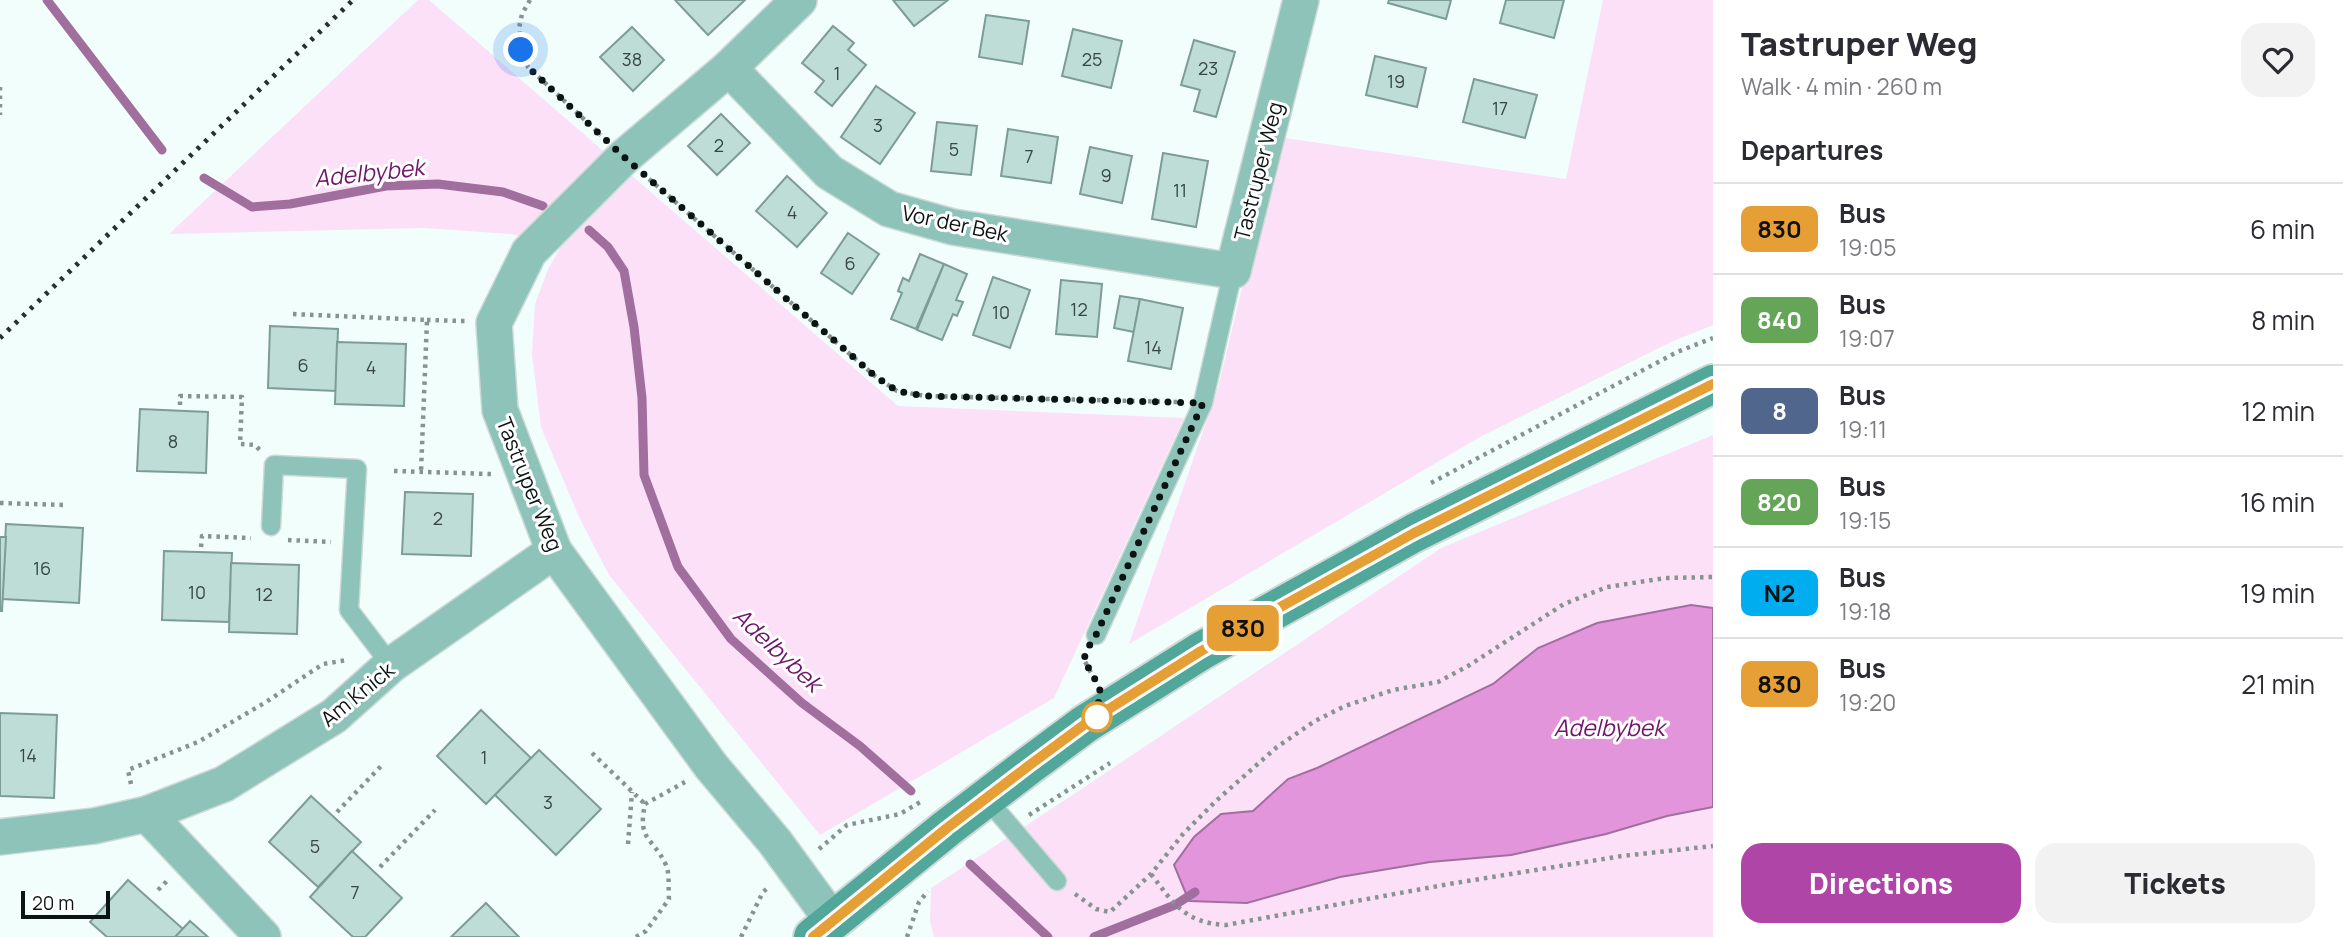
<!DOCTYPE html>
<meta charset="utf-8">
<style>
:root{--surface:#fff;--page:#f2f2f3;--text:#2b2b33;--muted:#7c7c81;--line:#e1e1e2;--accent:#ae45a7}
body{margin:0;font-family:Manrope,sans-serif;background:var(--page);color:var(--text);height:100vh;display:flex;flex-direction:column;font-size:26px;white-space:nowrap}
*{box-sizing:border-box;margin:0}
p{font-size:23px;color:var(--muted)}
.icon{flex:none;width:38px;height:38px;fill:none;stroke:currentColor;stroke-width:2;stroke-linecap:round;stroke-linejoin:round}
.map{position:relative;flex:1;overflow:hidden}
.panel{display:flex;flex-direction:column;background:var(--surface);width:630px}
.panel>*{flex:none}
.badge{padding:0 14px;border-radius:10px;font-size:24px;line-height:46px}
.scale{position:absolute;left:21px;bottom:18px;width:89px;box-sizing:border-box;padding-left:7px;border:4px solid #0a1513;border-top:0;font-size:19px;line-height:24px;white-space:nowrap;color:#0a1513;-webkit-text-stroke:5px #fff;paint-order:stroke}
.you{position:absolute;width:35px;height:35px;margin:-18px;border:5px solid #fff;border-radius:50%;background:#1a73e8;box-shadow:0 0 0 10px #1a73e833}
.map>.badge{position:absolute;translate:-50% -50%;box-shadow:0 0 0 4px #fff}
h2{padding:0 28px;font-size:26px;line-height:63px}
.round{display:grid;place-items:center;flex:none;width:74px;height:74px;border-radius:21px;background:var(--page)}
.head{display:flex;align-items:center;justify-content:space-between;height:119px;padding:0 28px}
h1{font-size:33px;font-weight:800;line-height:52px}
.cta{display:flex;gap:14px;margin-top:auto;padding:14px 28px}
.cta a{flex:1;height:80px;border-radius:21px;background:var(--accent);color:#fff;font-size:28px;font-weight:800;line-height:80px;text-align:center}
.cta a+a{background:var(--page);color:var(--text)}
ul{padding:0;list-style:none}
li{display:flex;align-items:center;gap:21px;height:91px;padding:0 28px;border-top:2px solid var(--line)}
li div{flex:1}
li b{display:block;font-size:26px}
li em{font-style:normal}
li .badge{min-width:77px;font-weight:700;text-align:center}
main{display:flex;flex:1;min-height:0}
.map>svg:first-child{display:block}
.green{fill:#fce0f8}
.water{fill:#e295da;stroke:#a16f9e;stroke-width:2}
.lines{fill:none;stroke-linecap:round;stroke-linejoin:round}
.stream{stroke:#a16f9e;stroke-width:9}
.building{fill:#beddd7;stroke:#7e9c96;stroke-width:2}
.service-casing{stroke:#ccd9d6;stroke-width:21}
.minor-casing{stroke:#ccd9d6;stroke-width:38}
.secondary-casing{stroke:#ccd9d6;stroke-width:42}
.path{stroke:#879391;stroke-width:4.5;stroke-dasharray:3.5 5;stroke-linecap:butt}
.service{stroke:#8ec3b9;stroke-width:18}
.minor{stroke:#8ec3b9;stroke-width:35}
.secondary{stroke:#50a79a;stroke-width:38}
.rail{stroke:#26312f;stroke-width:5;stroke-dasharray:3.5 7;stroke-linecap:butt}
.line-casing{stroke:#fff;stroke-width:16}
.line{stroke:#e69f35;stroke-width:10}
.walk{stroke:#0a1513;stroke-width:7;stroke-dasharray:0 12.6}
.stop-dot{fill:#fff;stroke:#e69f35;stroke-width:3.5}
.labels{text-anchor:middle;dominant-baseline:central;stroke-width:6;stroke-linejoin:round;paint-order:stroke}
.number-label{font-size:18px;fill:#374744}
.street-label{font-size:21px;fill:#0a1513;stroke:#fff}
.water-label{font-size:23px;font-style:italic;fill:#70156c;stroke:#fff}
</style>
<main>
<div class="map">
<svg width="1713" height="937" viewBox="0 0 1713 937">
<rect width="100%" height="100%" fill="#f1fefb"/>
<g class="green">
<polygon points="418,0 429,0 898,406 1184,418 1054,698 820,835 609,575 579,517 541,427 532,354 535,304 548,269 560,248 511,234 424,228 169,234"/>
<polygon points="1603,0 1713,0 1713,325 1671,342 1480,437 1129,644 1218,388 1278,137 1566,179"/>
<polygon points="1713,435 1713,937 934,937 930,922 931,888 1083,788 1441,548"/>
</g>
<polygon class="water" points="1691,605 1713,608 1713,807 1667,816 1606,834 1511,855 1430,862 1340,877 1247,903 1189,901 1174,865 1194,837 1221,814 1253,811 1288,779 1317,768 1493,684 1538,648 1597,623"/>
<g class="lines">
<g class="stream">
<polyline points="47,0 162,150"/>
<polyline points="204,178 252,207 290,204 386,186 438,184 503,192 543,206"/>
<polyline points="589,230 608,247 624,271 634,327 642,398 644,475 678,567 731,639 802,703 860,746 911,791"/>
<polyline points="970,864 1048,937"/>
<polyline points="1094,937 1175,905 1195,892"/>
</g>
</g>
<g class="building">
<polygon points="675,0 745,0 708,35"/>
<polygon points="893,0 948,0 914,26"/>
<polygon points="1389,0 1451,0 1446,19 1388,3"/>
<polygon points="1506,0 1564,0 1554,38 1500,23"/>
<polygon points="986,15 1029,21 1022,64 979,57"/>
<polygon points="833,26 854,43 848,50 866,65 832,106 815,92 824,81 802,63"/>
<polygon points="632,27 664,60 633,91 600,57"/>
<polygon points="1073,29 1122,41 1111,88 1062,76"/>
<polygon points="1194,40 1235,52 1216,117 1194,111 1200,90 1181,85"/>
<polygon points="1375,56 1426,68 1417,107 1366,95"/>
<polygon points="1474,79 1537,95 1525,138 1463,122"/>
<polygon points="876,86 915,113 880,164 841,137"/>
<polygon points="721,114 750,143 717,175 688,146"/>
<polygon points="937,122 977,126 971,175 931,171"/>
<polygon points="1008,129 1058,137 1051,183 1001,176"/>
<polygon points="1090,147 1132,156 1122,203 1080,194"/>
<polygon points="1163,153 1208,161 1196,227 1152,219"/>
<polygon points="787,176 827,213 797,247 756,211"/>
<polygon points="848,233 879,254 852,294 821,273"/>
<polygon points="920,254 944,264 916,329 891,319 902,293 898,291 903,278 909,281"/>
<polygon points="944,264 967,274 956,300 963,302 957,316 953,314 942,340 917,330"/>
<polygon points="993,277 1030,290 1010,348 973,335"/>
<polygon points="1061,280 1102,284 1097,337 1056,334"/>
<polygon points="1120,296 1140,299 1134,332 1114,328"/>
<polygon points="1140,299 1183,308 1171,369 1128,361"/>
<polygon points="270,326 338,329 336,391 268,388"/>
<polygon points="337,342 406,344 404,406 335,404"/>
<polygon points="140,409 208,412 206,473 137,471"/>
<polygon points="405,492 473,494 471,556 402,554"/>
<polygon points="6,524 83,528 79,603 2,599"/>
<polygon points="0,537 6,537 2,611 0,611"/>
<polygon points="164,551 232,553 229,622 162,620"/>
<polygon points="231,563 299,565 297,634 229,632"/>
<polygon points="481,710 531,758 486,804 437,756"/>
<polygon points="0,713 57,715 54,798 0,796"/>
<polygon points="539,750 601,809 556,855 495,795"/>
<polygon points="311,796 361,842 318,887 269,842"/>
<polygon points="352,851 402,898 365,937 353,937 310,897"/>
<polygon points="128,880 183,929 175,937 107,937 90,922"/>
<polygon points="486,903 519,937 451,937"/>
<polygon points="190,921 208,937 175,937"/>
</g>
<g class="lines">
<defs>
<g id="service">
<polyline points="271,526 274,465 357,469 349,610 391,665"/>
<polyline points="1096,635 1203,403 1233,271"/>
<polyline points="986,798 1057,881"/>
</g>
<g id="minor">
<polyline points="799,0 729,68 624,157 529,252 494,323 500,410 554,551 711,766 775,842 832,920"/>
<polyline points="729,68 829,172 889,209 953,227 1233,271 1301,0"/>
<polyline points="147,814 263,937"/>
<polyline points="0,837 94,826 147,814 224,784 334,716 391,665 554,551"/>
</g>
<polyline id="secondary" points="813,937 947,828 1031,764 1085,724 1201,651 1414,533 1713,384"/>
</defs>
<use href="#service" class="service-casing"/>
<use href="#minor" class="minor-casing"/>
<use href="#secondary" class="secondary-casing"/>
<g class="path">
<polyline points="530,0 522,14 519,28 521,50 528,67 601,135"/>
<polyline points="0,87 0,115"/>
<polyline points="649,179 875,376 897,391 925,396 1177,402"/>
<polyline points="293,314 427,320 421,472"/>
<polyline points="427,320 465,321"/>
<polyline points="180,405 180,396 242,397 240,444 255,445 260,450"/>
<polyline points="394,471 491,474"/>
<polyline points="1431,483 1677,352 1713,338"/>
<polyline points="0,503 64,505"/>
<polyline points="288,540 331,542"/>
<polyline points="201,547 202,536 251,538"/>
<polyline points="1086,654 1084,660 1094,678"/>
<polyline points="592,753 645,804"/>
<polyline points="131,784 128,770 198,742 266,702 323,664 347,660"/>
<polyline points="337,812 384,763"/>
<polyline points="1029,815 1110,763"/>
<polyline points="628,844 632,792"/>
<polyline points="819,849 847,825 900,814 922,801"/>
<polyline points="380,867 435,810"/>
<path d="M1151,874C1174,904 1185,923 1226,925L1449,884L1622,856L1713,846"/>
<polyline points="158,890 167,881"/>
<polyline points="1075,894 1096,909 1110,912 1151,874 1183,834 1217,800 1277,747 1315,721 1345,706 1393,690 1438,682 1468,666 1564,604 1607,587 1666,578 1713,577"/>
<path d="M636,937L646,931L669,899C668,889 670,874 666,865C653,837 637,841 645,804L685,782"/>
<polyline points="741,937 763,892 770,886"/>
<polyline points="907,937 919,902 928,891"/>
</g>
<use href="#service" class="service"/>
<use href="#minor" class="minor"/>
<use href="#secondary" class="secondary"/>
<polyline class="rail" points="0,338 353,0"/>
</g>
<g class="lines">
<defs>
<polyline id="line" points="813,937 947,828 1031,764 1085,724 1201,651 1414,533 1713,384"/>
</defs>
<use href="#line" class="line-casing"/>
<use href="#line" class="line"/>
<polyline class="walk" points="521,50 528,67 624,157 875,376 897,391 925,396 1203,403 1096,635 1086,651 1084,660 1100,688 1097,717"/>
</g>
<circle class="stop-dot" cx="1097" cy="717" r="14"/>
<g class="labels">
<g class="number-label">
<text x="632" y="59">38</text>
<text x="1092" y="59">25</text>
<text x="1208" y="68">23</text>
<text x="837" y="73">1</text>
<text x="1396" y="81">19</text>
<text x="1500" y="108">17</text>
<text x="878" y="125">3</text>
<text x="719" y="145">2</text>
<text x="954" y="149">5</text>
<text x="1029" y="156">7</text>
<text x="1106" y="175">9</text>
<text x="1180" y="190">11</text>
<text x="792" y="212">4</text>
<text x="850" y="263">6</text>
<text x="1079" y="309">12</text>
<text x="1001" y="312">10</text>
<text x="1153" y="347">14</text>
<text x="303" y="365">6</text>
<text x="371" y="367">4</text>
<text x="173" y="441">8</text>
<text x="438" y="518">2</text>
<text x="42" y="568">16</text>
<text x="197" y="592">10</text>
<text x="264" y="594">12</text>
<text x="28" y="755">14</text>
<text x="484" y="757">1</text>
<text x="548" y="802">3</text>
<text x="315" y="846">5</text>
<text x="355" y="892">7</text>
</g>
<g class="street-label">
<text transform="translate(1258 171) rotate(-76)">Tastruper Weg</text>
<text transform="translate(955 223) rotate(12)">Vor der Bek</text>
<text transform="translate(530 484) rotate(68)">Tastruper Weg</text>
<text transform="translate(357 694) rotate(-39)">Am Knick</text>
</g>
<g class="water-label">
<text transform="translate(369 172) rotate(-6)">Adelbybek</text>
<text transform="translate(778 649) rotate(43)">Adelbybek</text>
<text x="1609" y="727">Adelbybek</text>
</g>
</g>
</svg>
<div class="scale">20 m</div>
<div class="you" style="left:521px;top:50px"></div>
<b class="badge" style="left:1243px;top:628px;background:#e69f35;color:#111">830</b>
</div>
<section class="panel">
<div class="head"><div><h1>Tastruper Weg</h1><p>Walk · 4 min · 260 m</p></div><a class="round"><svg class="icon" aria-label="heart" viewBox="0 0 24 24"><path d="M12 20l-8-8c-3-5 5-10 8-4 3-6 11-1 8 4z"/></svg></a></div>
<h2>Departures</h2>
<ul>
<li><span class="badge" style="background:#e69f35;color:#111">830</span><div><b>Bus</b><p>19:05</p></div><em>6 min</em></li>
<li><span class="badge" style="background:#64a558;color:#fff">840</span><div><b>Bus</b><p>19:07</p></div><em>8 min</em></li>
<li><span class="badge" style="background:#51668d;color:#fff">8</span><div><b>Bus</b><p>19:11</p></div><em>12 min</em></li>
<li><span class="badge" style="background:#64a558;color:#fff">820</span><div><b>Bus</b><p>19:15</p></div><em>16 min</em></li>
<li><span class="badge" style="background:#00aeef;color:#111">N2</span><div><b>Bus</b><p>19:18</p></div><em>19 min</em></li>
<li><span class="badge" style="background:#e69f35;color:#111">830</span><div><b>Bus</b><p>19:20</p></div><em>21 min</em></li>
</ul>
<div class="cta"><a>Directions</a><a>Tickets</a></div>
</section>
</main>
